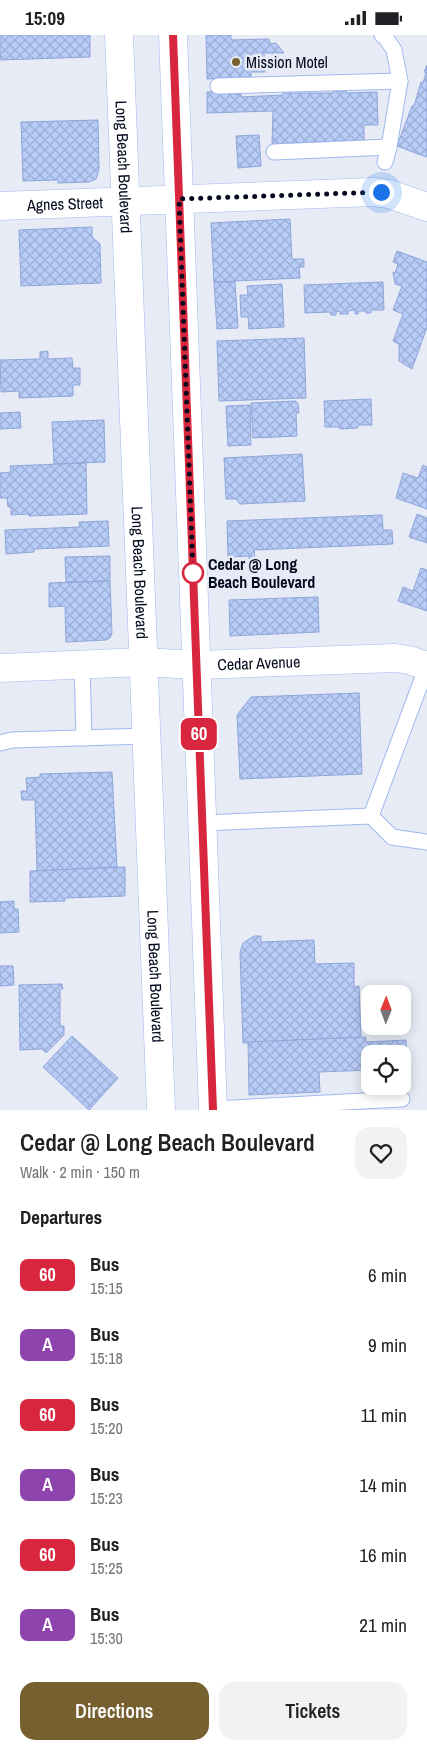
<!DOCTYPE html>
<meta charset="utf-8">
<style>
:root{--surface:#fff;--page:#f2f2f2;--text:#202124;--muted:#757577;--accent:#766030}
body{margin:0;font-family:"Archivo Narrow",sans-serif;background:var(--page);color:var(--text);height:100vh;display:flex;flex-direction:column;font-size:19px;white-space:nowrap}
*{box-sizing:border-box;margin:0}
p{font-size:16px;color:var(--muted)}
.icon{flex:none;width:28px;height:28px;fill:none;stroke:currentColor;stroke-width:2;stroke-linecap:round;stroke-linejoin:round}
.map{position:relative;height:1075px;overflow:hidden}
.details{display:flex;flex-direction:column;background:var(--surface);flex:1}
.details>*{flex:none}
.badge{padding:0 10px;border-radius:8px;font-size:18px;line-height:32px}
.needle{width:32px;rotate:1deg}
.fabs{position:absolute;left:361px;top:950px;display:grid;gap:10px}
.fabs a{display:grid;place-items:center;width:50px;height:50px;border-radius:10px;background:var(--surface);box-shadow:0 2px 12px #0003;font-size:25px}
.you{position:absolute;width:25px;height:25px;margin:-12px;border:4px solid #fff;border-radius:50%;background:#1a73e8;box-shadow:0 0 0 8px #1a73e833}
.map>.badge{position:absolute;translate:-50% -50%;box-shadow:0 0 0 2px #fff}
h2{padding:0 20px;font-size:19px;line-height:45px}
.round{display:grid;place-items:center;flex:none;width:52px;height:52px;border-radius:15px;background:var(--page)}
.overview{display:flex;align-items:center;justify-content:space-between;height:85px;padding:0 20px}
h1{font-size:24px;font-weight:600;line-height:38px}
.cta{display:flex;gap:10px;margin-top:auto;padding:10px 20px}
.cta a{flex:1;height:58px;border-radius:15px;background:var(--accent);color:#fff;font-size:20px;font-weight:600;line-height:58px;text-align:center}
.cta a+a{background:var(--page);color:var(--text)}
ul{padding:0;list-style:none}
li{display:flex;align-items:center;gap:15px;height:70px;padding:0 20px}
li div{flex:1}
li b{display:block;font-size:19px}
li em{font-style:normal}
li .badge{min-width:55px;font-weight:700;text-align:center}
.status{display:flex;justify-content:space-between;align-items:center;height:35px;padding:0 25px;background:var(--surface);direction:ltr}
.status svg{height:14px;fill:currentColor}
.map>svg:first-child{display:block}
.building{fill:url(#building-cross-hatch);stroke:#8fa6db}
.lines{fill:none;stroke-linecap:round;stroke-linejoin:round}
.lane-casing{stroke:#a0b8ee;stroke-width:17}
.street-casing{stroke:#a0b8ee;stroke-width:29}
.primary-casing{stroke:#a0b8ee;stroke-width:29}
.lane{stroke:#fff;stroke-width:15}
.street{stroke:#fff;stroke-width:28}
.primary{stroke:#fff;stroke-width:28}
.line-casing{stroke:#fff;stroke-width:11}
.line{stroke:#d7263d;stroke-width:8}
.walk{stroke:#040a1d;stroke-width:5;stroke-dasharray:0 9}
.poi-dot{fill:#766030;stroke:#e6ebf6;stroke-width:2}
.stop-dot{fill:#fff;stroke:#d7263d;stroke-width:2.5}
.labels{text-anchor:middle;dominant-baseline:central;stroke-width:5;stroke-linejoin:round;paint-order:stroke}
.poi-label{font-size:16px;fill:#040a1d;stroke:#e6ebf6;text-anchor:start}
.street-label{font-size:16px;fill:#040a1d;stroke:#e6ebf6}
.stop-label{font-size:16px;font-weight:bold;fill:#040a1d;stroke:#e6ebf6;text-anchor:start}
</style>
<div class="status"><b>15:09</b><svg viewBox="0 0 49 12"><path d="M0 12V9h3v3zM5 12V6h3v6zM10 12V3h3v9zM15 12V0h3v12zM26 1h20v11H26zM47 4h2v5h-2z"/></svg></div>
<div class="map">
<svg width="427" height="1075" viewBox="0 0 427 1075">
<defs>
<pattern id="building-cross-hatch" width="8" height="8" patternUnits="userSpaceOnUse" patternTransform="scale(1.25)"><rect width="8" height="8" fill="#b8ccf8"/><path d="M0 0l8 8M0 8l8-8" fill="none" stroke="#9daed4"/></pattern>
</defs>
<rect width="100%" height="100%" fill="#e6ebf6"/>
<g class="building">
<polygon points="0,0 90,0 90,22 0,25"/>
<polygon points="206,0 231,0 231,5 269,4 270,9 276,8 284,18 264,18 265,37 251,37 251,42 207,44"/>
<polygon points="427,30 427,119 426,122 397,111 412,71 414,71 421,47 423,48 426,38 424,37"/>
<polygon points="236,55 236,60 241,59 241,62 283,60 283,58 334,58 334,56 346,56 346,58 377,57 378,90 364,90 364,105 272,109 273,76 207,78 207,57"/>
<polygon points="98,85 99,134 96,144 89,147 58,148 58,145 23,146 21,87"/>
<polygon points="259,100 261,131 238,133 236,101"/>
<polygon points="290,184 292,224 304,224 304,232 299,232 300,243 214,247 211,188"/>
<polygon points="92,192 92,202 100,209 101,248 21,251 19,195"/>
<polygon points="397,216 427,227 427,292 412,334 399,326 399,309 393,306 403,279 393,275 402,251 395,249 393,237 395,238 398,229 393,227"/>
<polygon points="214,247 235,247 238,293 217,294"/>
<polygon points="383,247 384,275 371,275 371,278 366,278 366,276 359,276 358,279 355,279 355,275 348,276 348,279 340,279 340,276 336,277 336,280 331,280 330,277 305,278 304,250"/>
<polygon points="282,249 284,292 249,294 248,282 241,282 240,260 248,260 247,251"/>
<polygon points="304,303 306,363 219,366 217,306"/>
<polygon points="48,316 48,324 72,323 73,333 80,333 80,350 73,350 73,361 19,363 19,356 1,357 0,325 40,324 40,317"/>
<polygon points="371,364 372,390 358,390 358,393 340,394 339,392 325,392 324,366"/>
<polygon points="296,366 296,368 298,368 299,378 296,378 297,401 253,403 251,368"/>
<polygon points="250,370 251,410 228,411 226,371"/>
<polygon points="20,377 21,393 0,394 0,378"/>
<polygon points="104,385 105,427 54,429 52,387"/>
<polygon points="302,419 305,466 240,469 236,464 226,464 224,423"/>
<polygon points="86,428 87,479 29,481 29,479 11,480 11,472 8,472 7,463 0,463 0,438 11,437 10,431"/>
<polygon points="423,430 427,432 427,474 396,463 403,438 418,443"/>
<polygon points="417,479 427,483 427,508 409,502"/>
<polygon points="382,480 383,495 392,495 393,509 254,515 255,524 249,524 249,521 228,522 227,486"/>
<polygon points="108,486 109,511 34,514 34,517 6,519 5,495 80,492 79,487"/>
<polygon points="110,521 110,546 66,547 65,522"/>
<polygon points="421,533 427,535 427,576 398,566 403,552 413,556"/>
<polygon points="110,546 112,598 110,603 106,605 66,607 65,571 49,572 49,548"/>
<polygon points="318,562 319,597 230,601 229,565"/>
<polygon points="359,658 362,739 240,744 237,680 251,662"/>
<polygon points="112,737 117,832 37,836 35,765 22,765 21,756 27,756 26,743 40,742 40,739"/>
<polygon points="125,832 125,861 65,863 65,866 30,867 30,836"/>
<polygon points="14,866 14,874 18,874 19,897 0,898 0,867"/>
<polygon points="254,901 261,901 261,907 314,905 315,929 354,928 354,952 359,951 361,1002 243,1008 240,917 243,908"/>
<polygon points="0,931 13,931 14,950 0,951"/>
<polygon points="62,949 63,954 60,954 60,991 64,991 64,1000 46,1018 42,1014 20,1015 19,950"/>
<polygon points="72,1001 118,1043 89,1075 43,1032"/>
<polygon points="366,1002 366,1007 406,1005 407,1032 402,1032 402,1019 370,1019 370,1035 319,1037 320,1057 249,1060 248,1007"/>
</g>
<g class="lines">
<defs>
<g id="lane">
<polyline points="382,0 386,3 394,15 400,46 389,112 385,127"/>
<polyline points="218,51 400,46"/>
<polyline points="274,117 389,112"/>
<polyline points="82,629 84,703"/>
<polyline points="0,708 12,705 146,701"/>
<polyline points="371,781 392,802 427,807"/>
<polyline points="202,788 371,781 427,631"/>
<polyline points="213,1074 402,1064"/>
</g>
<g id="street">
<path id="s1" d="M0,171L373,157L389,159L427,172"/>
<path id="s2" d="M0,633L143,627L196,630L395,623L409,625L427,631"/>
</g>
<g id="primary">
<path id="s3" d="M119,0L161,1075"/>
<polyline points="173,0 213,1075"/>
</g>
</defs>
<use href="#lane" class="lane-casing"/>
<use href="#street" class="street-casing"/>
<use href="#primary" class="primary-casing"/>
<use href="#lane" class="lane"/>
<use href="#street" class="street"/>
<use href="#primary" class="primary"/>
</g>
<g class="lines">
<defs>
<polyline id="line" points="173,0 213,1075"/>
</defs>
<use href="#line" class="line-casing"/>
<use href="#line" class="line"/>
<polyline class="walk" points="193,538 179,164 381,157"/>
</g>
<circle class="poi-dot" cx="236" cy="27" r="5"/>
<circle class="stop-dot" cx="193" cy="538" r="10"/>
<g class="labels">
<g class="poi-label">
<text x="246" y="27">Mission Motel</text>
</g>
<g class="street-label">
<text stroke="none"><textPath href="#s3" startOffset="132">Long Beach Boulevard</textPath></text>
<text stroke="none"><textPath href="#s1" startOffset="65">Agnes Street</textPath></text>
<text stroke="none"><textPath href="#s3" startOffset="538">Long Beach Boulevard</textPath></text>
<text stroke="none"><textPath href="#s2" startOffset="259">Cedar Avenue</textPath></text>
<text stroke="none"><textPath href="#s3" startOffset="942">Long Beach Boulevard</textPath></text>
</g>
<g class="stop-label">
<text x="208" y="529">Cedar @ Long<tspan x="208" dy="18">Beach Boulevard</tspan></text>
</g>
</g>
</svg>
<div class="fabs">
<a><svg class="needle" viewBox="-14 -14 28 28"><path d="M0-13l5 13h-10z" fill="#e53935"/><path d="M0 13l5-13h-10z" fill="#757577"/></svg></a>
<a><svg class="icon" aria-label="locate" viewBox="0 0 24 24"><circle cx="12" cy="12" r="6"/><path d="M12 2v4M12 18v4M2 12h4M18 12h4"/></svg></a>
</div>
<div class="you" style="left:381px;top:157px"></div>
<b class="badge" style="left:199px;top:699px;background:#d7263d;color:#fff">60</b>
</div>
<section class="details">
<div class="overview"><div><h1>Cedar @ Long Beach Boulevard</h1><p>Walk · 2 min · 150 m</p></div><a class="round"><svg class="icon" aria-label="heart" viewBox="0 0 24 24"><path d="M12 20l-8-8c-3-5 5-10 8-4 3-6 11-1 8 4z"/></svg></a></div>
<h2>Departures</h2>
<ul>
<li><span class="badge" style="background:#d7263d;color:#fff">60</span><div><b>Bus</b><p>15:15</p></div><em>6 min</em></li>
<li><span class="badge" style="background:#8e44ad;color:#fff">A</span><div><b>Bus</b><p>15:18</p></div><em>9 min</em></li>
<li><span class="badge" style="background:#d7263d;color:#fff">60</span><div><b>Bus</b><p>15:20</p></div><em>11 min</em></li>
<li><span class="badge" style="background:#8e44ad;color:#fff">A</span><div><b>Bus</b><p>15:23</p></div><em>14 min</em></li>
<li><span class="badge" style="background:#d7263d;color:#fff">60</span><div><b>Bus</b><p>15:25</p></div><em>16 min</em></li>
<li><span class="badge" style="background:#8e44ad;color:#fff">A</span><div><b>Bus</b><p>15:30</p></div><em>21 min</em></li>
</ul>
<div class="cta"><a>Directions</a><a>Tickets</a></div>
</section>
